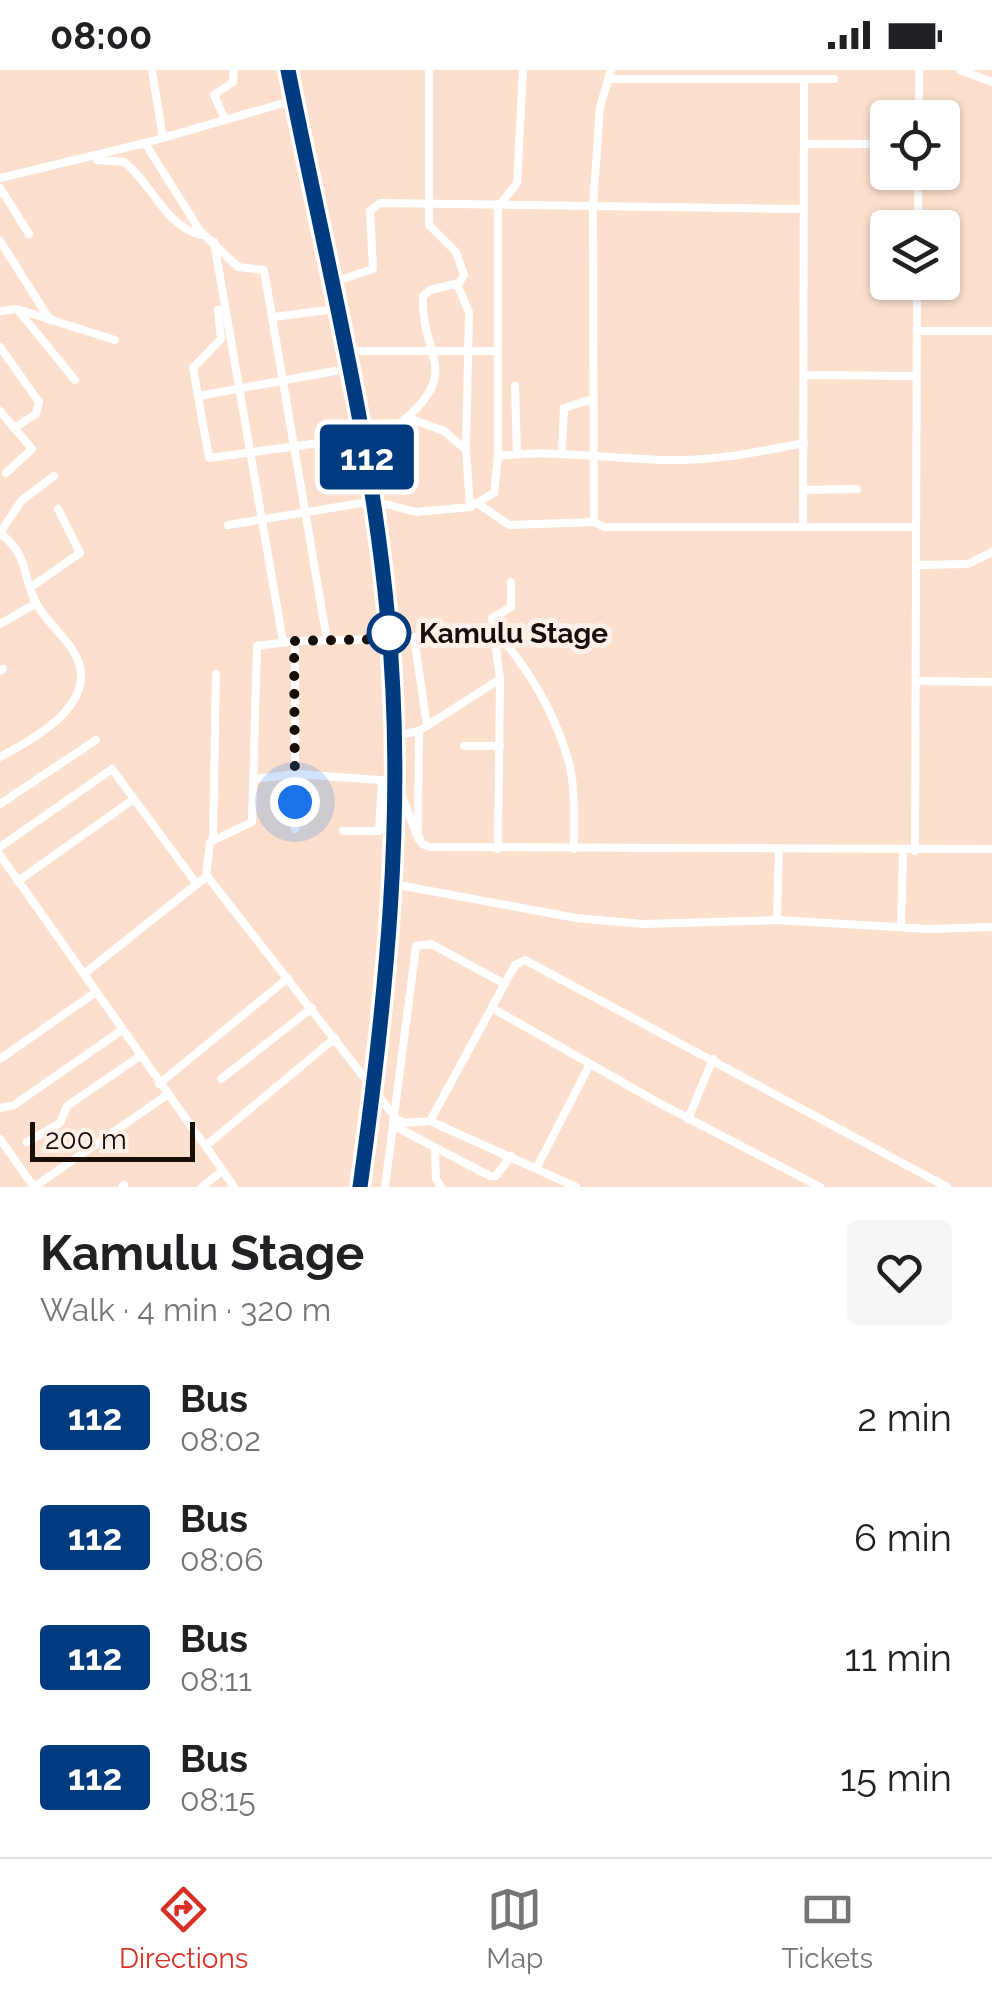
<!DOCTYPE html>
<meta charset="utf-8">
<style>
:root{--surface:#fff;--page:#f6f6f6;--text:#202124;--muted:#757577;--line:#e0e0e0;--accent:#d93025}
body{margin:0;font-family:Raleway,sans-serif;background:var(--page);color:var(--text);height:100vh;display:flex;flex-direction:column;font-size:38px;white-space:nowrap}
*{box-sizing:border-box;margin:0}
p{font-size:32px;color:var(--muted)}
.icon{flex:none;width:55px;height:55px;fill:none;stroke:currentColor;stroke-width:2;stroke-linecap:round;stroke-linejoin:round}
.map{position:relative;height:1117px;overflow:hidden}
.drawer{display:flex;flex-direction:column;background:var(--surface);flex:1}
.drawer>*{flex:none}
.badge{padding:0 20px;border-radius:8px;font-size:35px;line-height:65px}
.tools{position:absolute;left:870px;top:30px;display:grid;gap:20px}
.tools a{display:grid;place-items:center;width:90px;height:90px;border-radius:10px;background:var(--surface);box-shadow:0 2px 8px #0004;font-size:50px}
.scale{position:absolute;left:30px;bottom:25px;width:165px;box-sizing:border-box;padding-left:10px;border:5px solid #180f08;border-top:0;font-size:28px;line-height:35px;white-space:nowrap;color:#180f08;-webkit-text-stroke:8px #fdf1ea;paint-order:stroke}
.you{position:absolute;width:50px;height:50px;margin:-25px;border:8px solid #fff;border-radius:50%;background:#1a73e8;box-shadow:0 0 0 15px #1a73e833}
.map>.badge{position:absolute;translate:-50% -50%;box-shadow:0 0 0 5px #fff}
.round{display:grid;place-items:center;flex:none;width:105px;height:105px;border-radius:10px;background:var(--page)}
.headline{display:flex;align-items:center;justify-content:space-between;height:170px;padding:0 40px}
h1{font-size:48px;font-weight:700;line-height:75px}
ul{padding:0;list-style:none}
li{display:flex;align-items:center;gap:30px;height:120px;padding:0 40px}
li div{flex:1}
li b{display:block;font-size:38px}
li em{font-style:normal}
li .badge{min-width:110px;font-weight:700;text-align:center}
.status{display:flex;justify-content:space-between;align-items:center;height:70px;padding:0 50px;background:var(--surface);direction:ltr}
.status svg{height:28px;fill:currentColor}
.tabs{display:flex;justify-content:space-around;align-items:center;height:140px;border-top:2px solid var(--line);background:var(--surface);font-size:28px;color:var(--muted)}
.tabs a{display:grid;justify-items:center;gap:5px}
.tabs .active{color:var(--accent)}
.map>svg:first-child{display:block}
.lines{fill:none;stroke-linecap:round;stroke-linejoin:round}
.minor{stroke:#fff;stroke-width:8}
.highway{stroke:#ee969f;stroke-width:11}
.line-casing{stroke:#fff;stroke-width:22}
.line{stroke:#003b80;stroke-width:15}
.walk{stroke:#180f08;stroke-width:10;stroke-dasharray:0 18}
.stop-dot{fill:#fff;stroke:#003b80;stroke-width:5}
.labels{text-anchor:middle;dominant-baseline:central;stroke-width:10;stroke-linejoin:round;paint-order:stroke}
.stop-label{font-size:28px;font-weight:bold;fill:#180f08;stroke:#fdf1ea;text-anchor:start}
</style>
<div class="status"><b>08:00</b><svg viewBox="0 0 49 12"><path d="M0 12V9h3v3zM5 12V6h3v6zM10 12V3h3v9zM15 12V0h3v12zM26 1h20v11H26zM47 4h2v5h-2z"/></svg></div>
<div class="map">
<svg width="992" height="1117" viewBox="0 0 992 1117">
<rect width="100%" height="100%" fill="#fce0cd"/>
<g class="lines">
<g class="minor">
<polyline points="152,0 163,68"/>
<polyline points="611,0 600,37 593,135 594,452 604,457 916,457"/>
<polyline points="960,0 992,12"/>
<polyline points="608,9 834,9"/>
<polyline points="919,48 919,0"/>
<polyline points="225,50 214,25 233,12 234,0"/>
<polyline points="145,73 294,30"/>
<polyline points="804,74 888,74"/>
<path d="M97,90L124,92C154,115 161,152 200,165"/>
<polyline points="0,108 145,73 200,161 238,197 264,200 327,570"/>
<polyline points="0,118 29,164"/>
<polyline points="918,158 918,102"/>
<polyline points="0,171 50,250"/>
<polyline points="214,172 283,572"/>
<polyline points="330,213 373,199 370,141 380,133 804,139"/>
<polyline points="457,214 469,242 466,380"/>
<polyline points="18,240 75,310"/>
<polyline points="218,240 221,269 193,298 209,388 364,367"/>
<polyline points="0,241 17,239 115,270"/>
<polyline points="274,247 335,239"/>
<polyline points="917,261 992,261"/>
<polyline points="0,277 39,332 36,344 14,358"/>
<polyline points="348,281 496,281"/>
<polyline points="805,305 916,306"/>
<polyline points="515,316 517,384"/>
<polyline points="199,326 351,298"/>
<polyline points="0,341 32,379 6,403"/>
<polyline points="409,348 444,361 466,380 470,437"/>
<polyline points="562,382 564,338 593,329"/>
<polyline points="498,386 498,137 517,113 523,0"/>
<path d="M369,402L392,394L395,357C467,303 420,287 423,226L430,220L459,213L464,205L456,182L429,155V0"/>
<polyline points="803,420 857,419"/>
<polyline points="480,435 509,455 594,452"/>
<path d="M228,455L374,431L416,442L470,437L494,423L498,386C555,379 610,389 667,390C714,391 758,382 804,373"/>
<polyline points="803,456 804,11"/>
<path d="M0,463C32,488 20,507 38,536C48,554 67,567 76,586C100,633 34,669 0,687"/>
<polyline points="0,463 21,431 54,406"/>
<polyline points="916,495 968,494 992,482"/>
<polyline points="31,517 80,483 58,439"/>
<polyline points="0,554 35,534"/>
<path d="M494,559C527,597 556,644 569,693C576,720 573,751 574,779"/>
<polyline points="414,567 427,656"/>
<polyline points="0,601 3,599"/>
<polyline points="916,611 992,612"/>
<polyline points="419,661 500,609"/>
<polyline points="393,666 419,661 418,764 422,774 430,777 992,779"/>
<polyline points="464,676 500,676"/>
<polyline points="254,709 295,704 394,711"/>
<polyline points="394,729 402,726 418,768"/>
<polyline points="0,734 96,670"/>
<polyline points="295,759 295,571 390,569"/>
<polyline points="343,761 379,761 382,710"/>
<polyline points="213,769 216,604"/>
<polyline points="0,777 112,699 196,813"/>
<polyline points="498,779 500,609 492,548 511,537 511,512"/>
<polyline points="915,781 917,212"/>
<polyline points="0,785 203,1073 208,1074 335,968"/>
<polyline points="206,806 210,772 252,752 257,576 295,571"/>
<polyline points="18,811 134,729"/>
<polyline points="393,814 576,848 643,854 777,850 929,859 992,857"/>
<polyline points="777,850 779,780"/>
<polyline points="901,857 903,781"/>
<polyline points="85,903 207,806 395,1047 403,1053 430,1051 576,1117"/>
<polyline points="494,939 657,1032 820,1117"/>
<polyline points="0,989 96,922"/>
<polyline points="221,1009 312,938"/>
<polyline points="159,1014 288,908"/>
<polyline points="0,1038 14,1035 122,960"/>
<polyline points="688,1049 713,989"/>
<polyline points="430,1051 515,895 525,890 947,1117"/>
<polyline points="394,1056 490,1106 496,1106 511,1086"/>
<polyline points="0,1069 34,1117"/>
<polyline points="27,1072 60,1053 67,1036 140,986"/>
<polyline points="205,1075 234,1117"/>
<polyline points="435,1080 436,1109 441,1117"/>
<polyline points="537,1097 590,994"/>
<polyline points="34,1117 167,1025"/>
<polyline points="122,1117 124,1115"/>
<polyline points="202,1117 222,1101"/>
<polyline points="385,1117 416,876 431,874 505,914"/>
</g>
<path class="highway" d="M288,0C325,188 374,374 390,566C404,751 383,934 360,1117"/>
</g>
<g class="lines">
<defs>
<path id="line" d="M288,0C324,183 371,364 388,551C406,740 386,930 360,1117"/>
</defs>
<use href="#line" class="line-casing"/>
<use href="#line" class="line"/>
<polyline class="walk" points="295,732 294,571 390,569 389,563"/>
</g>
<circle class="stop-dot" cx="389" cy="563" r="20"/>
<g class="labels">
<g class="stop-label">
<text x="419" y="563">Kamulu Stage</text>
</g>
</g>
</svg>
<div class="tools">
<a><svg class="icon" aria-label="locate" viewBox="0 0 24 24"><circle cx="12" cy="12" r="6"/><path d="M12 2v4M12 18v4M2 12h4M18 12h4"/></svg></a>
<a><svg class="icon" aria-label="layers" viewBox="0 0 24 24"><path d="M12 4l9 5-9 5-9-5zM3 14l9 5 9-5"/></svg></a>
</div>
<div class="scale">200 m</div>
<div class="you" style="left:295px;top:732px"></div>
<b class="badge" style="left:367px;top:387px;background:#003b80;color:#fff">112</b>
</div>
<section class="drawer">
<div class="headline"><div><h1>Kamulu Stage</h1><p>Walk · 4 min · 320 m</p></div><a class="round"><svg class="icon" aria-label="heart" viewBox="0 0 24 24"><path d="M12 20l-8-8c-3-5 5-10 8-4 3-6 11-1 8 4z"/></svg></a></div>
<ul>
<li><span class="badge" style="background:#003b80;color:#fff">112</span><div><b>Bus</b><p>08:02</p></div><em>2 min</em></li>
<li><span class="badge" style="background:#003b80;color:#fff">112</span><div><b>Bus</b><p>08:06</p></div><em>6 min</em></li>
<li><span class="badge" style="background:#003b80;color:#fff">112</span><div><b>Bus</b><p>08:11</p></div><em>11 min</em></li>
<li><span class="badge" style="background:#003b80;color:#fff">112</span><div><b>Bus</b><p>08:15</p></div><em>15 min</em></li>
</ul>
</section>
<nav class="tabs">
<a class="active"><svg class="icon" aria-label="directions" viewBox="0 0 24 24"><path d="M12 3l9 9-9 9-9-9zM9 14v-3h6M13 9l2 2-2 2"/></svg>Directions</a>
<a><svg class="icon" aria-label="map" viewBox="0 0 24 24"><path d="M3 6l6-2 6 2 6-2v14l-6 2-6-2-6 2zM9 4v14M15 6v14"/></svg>Map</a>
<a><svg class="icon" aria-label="tickets" viewBox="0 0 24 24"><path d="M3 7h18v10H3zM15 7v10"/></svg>Tickets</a>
</nav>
